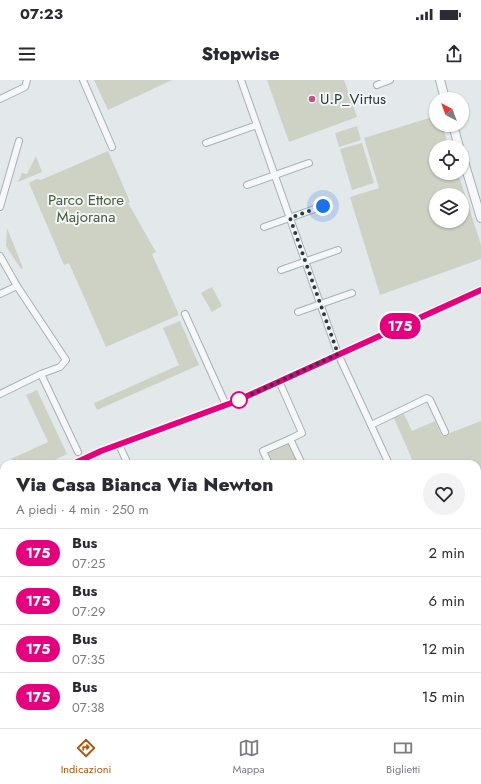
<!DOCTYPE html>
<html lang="it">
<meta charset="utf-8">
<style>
:root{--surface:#fff;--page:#f2f2f3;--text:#2b2b33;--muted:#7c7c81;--line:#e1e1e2;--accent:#b45309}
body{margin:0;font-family:Jost,sans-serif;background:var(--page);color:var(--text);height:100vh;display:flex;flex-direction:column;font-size:15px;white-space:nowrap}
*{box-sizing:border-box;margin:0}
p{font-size:13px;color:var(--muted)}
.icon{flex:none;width:22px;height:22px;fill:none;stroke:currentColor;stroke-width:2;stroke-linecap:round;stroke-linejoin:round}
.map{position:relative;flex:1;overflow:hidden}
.sheet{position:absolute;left:0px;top:380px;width:481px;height:268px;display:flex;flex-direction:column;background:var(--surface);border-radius:12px 12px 0 0;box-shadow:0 1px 3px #0004}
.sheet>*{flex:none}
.badge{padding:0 8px;border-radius:13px;font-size:14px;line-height:26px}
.needle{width:26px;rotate:319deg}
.fabs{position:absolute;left:429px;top:12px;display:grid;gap:8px}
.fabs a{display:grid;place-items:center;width:40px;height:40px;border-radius:50%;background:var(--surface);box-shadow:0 1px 3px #0004;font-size:20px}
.you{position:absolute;width:20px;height:20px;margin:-10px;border:3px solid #fff;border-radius:50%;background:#1a73e8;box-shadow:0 0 0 6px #1a73e833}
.map>.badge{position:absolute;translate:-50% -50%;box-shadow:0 0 0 2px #fff}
.round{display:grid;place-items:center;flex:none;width:42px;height:42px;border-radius:21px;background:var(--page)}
.head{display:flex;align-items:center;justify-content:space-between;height:68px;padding:0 16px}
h1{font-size:19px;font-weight:800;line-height:30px}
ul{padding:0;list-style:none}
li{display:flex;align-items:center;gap:12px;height:48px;padding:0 16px;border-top:1px solid var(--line)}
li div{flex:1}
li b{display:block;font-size:15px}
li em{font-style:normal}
li .badge{min-width:44px;font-weight:700;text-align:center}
.status{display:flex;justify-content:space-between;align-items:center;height:28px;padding:0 20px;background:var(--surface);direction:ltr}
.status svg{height:11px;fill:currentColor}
header{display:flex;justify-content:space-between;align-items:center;height:52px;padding:0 16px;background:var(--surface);font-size:18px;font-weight:800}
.tabs{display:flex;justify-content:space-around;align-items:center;height:56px;border-top:1px solid var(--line);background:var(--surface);font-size:11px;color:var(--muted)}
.tabs a{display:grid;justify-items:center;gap:2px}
.tabs .selected{color:var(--accent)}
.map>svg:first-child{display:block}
.green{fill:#cdd2c5;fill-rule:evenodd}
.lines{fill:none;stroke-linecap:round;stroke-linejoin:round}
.minor-casing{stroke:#a9b0b4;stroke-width:8}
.tertiary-casing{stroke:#a9b0b4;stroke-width:10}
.minor{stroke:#f5f7f8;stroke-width:6}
.tertiary{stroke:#f5f7f8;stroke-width:8}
.line-casing{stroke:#fff;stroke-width:9}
.line{stroke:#e6007e;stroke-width:6}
.walk{stroke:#2d3a40;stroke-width:4;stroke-dasharray:0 7.2}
.poi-dot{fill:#c05688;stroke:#f2f6f7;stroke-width:1.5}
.stop-dot{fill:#fff;stroke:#e6007e;stroke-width:2}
.labels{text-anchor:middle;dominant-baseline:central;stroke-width:4;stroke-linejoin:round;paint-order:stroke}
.poi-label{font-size:15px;fill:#2d3a40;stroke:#f2f6f7;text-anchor:start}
.park-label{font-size:15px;fill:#4b5a3b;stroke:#f2f6f7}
</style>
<div class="status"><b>07:23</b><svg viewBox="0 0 49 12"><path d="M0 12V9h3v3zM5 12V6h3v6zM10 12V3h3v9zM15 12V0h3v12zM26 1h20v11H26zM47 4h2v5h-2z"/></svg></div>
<header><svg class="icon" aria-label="menu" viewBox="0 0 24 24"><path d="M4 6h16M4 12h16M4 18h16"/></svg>Stopwise<svg class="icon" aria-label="share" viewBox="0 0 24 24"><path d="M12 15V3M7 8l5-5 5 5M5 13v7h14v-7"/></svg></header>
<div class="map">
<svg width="481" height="648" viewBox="0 0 481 648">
<rect width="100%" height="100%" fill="#e3e8ea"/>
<g class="green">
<polygon points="94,0 172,0 108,30"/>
<polygon points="267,0 344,0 357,37 289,62"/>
<path d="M436,36V45H442L449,67H436V93H458L481,165V179L380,215L350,117L379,108L364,58ZM436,115H462V141H436Z"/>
<polygon points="357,46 361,60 339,67 335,53"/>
<polygon points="362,63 374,103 352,110 340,69"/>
<polygon points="108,71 130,122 128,123 156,172 152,174 179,235 106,267 69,183 64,185 29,103 37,99 41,100"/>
<polygon points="36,76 42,92 18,102 22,93 27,94"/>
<polygon points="7,148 23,188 21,189 6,166"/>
<polygon points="212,207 222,226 212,232 201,213"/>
<polygon points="180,241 199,285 97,330 94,323 179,285 163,248"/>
<polygon points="37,310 67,374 46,384 13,384 11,379 48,362 26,315"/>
<polygon points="404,334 412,351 435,341 442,356 481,341 481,401 477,403 477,384 414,384 394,338"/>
<polygon points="289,364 298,383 272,384 267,374"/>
<polygon points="481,479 481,557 478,559 477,480"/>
<polygon points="4,533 4,613 0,605 0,535"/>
</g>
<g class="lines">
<defs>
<g id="minor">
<polyline points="83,0 112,67"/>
<polyline points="241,0 338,274 389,384"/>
<polyline points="377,5 390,0"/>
<polyline points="0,19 25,7 27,0"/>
<polyline points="206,63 257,45"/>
<polyline points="247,105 309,83"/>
<polyline points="0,127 19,61"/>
<polyline points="264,147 323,126"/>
<polyline points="0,176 17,206 66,280 60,287 41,294 0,314"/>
<polyline points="281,190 338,170"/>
<polyline points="0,214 17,206"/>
<polyline points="298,232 352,213"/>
<polyline points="185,234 226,325"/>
<polyline points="41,294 78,372"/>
<polyline points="279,301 302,353 290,359"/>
<polyline points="371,345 427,318 430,320 445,352"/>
<polyline points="119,365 128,384"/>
<polyline points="73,384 101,371 234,322 481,210"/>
<polyline points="269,384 263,371 290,359 302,384"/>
<polyline points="0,419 4,417"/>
<polyline points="0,494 4,492"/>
<polyline points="0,630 4,628"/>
<polyline points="119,644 121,648"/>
</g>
<g id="tertiary">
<polyline points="440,0 445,19"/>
<polyline points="453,45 459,67"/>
<polyline points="462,75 481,138"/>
<polyline points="477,572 481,571"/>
<polyline points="321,648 330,644"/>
</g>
</defs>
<use href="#minor" class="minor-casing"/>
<use href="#tertiary" class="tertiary-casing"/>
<use href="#minor" class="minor"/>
<use href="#tertiary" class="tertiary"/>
</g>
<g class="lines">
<defs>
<polyline id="line" points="73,384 101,371 234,322 481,210"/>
</defs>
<use href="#line" class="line-casing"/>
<use href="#line" class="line"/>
<polyline class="walk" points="239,320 338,274 290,138 323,126"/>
</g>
<circle class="poi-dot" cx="312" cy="19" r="4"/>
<circle class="stop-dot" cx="239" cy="320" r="8"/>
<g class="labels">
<g class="poi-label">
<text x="320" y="19">U.P_Virtus</text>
</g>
<g class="park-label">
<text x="86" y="120">Parco Ettore<tspan x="86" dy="17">Majorana</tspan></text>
</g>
</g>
</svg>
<div class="fabs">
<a><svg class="needle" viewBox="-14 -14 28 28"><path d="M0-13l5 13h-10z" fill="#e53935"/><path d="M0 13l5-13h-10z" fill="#7c7c81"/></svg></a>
<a><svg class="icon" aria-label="locate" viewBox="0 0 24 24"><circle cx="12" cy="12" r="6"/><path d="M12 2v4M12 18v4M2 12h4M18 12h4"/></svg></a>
<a><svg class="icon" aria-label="layers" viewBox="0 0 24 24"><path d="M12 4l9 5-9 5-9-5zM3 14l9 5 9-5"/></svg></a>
</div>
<div class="you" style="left:323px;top:126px"></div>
<b class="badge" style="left:400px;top:246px;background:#e6007e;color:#fff">175</b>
<section class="sheet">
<div class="head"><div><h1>Via Casa Bianca Via Newton</h1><p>A piedi · 4 min · 250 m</p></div><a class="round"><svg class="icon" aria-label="heart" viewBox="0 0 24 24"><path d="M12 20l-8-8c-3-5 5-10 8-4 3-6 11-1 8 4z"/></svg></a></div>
<ul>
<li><span class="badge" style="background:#e6007e;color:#fff">175</span><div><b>Bus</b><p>07:25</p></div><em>2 min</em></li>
<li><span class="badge" style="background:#e6007e;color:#fff">175</span><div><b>Bus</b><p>07:29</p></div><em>6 min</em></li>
<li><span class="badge" style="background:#e6007e;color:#fff">175</span><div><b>Bus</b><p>07:35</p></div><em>12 min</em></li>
<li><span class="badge" style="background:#e6007e;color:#fff">175</span><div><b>Bus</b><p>07:38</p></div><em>15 min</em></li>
</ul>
</section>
</div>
<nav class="tabs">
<a class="selected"><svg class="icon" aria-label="directions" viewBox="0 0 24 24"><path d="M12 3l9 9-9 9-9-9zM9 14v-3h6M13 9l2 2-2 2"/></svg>Indicazioni</a>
<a><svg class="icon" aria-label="map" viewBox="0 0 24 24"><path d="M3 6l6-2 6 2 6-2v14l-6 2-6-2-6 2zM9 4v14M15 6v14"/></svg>Mappa</a>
<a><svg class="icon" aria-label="tickets" viewBox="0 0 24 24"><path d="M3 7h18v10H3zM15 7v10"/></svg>Biglietti</a>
</nav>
